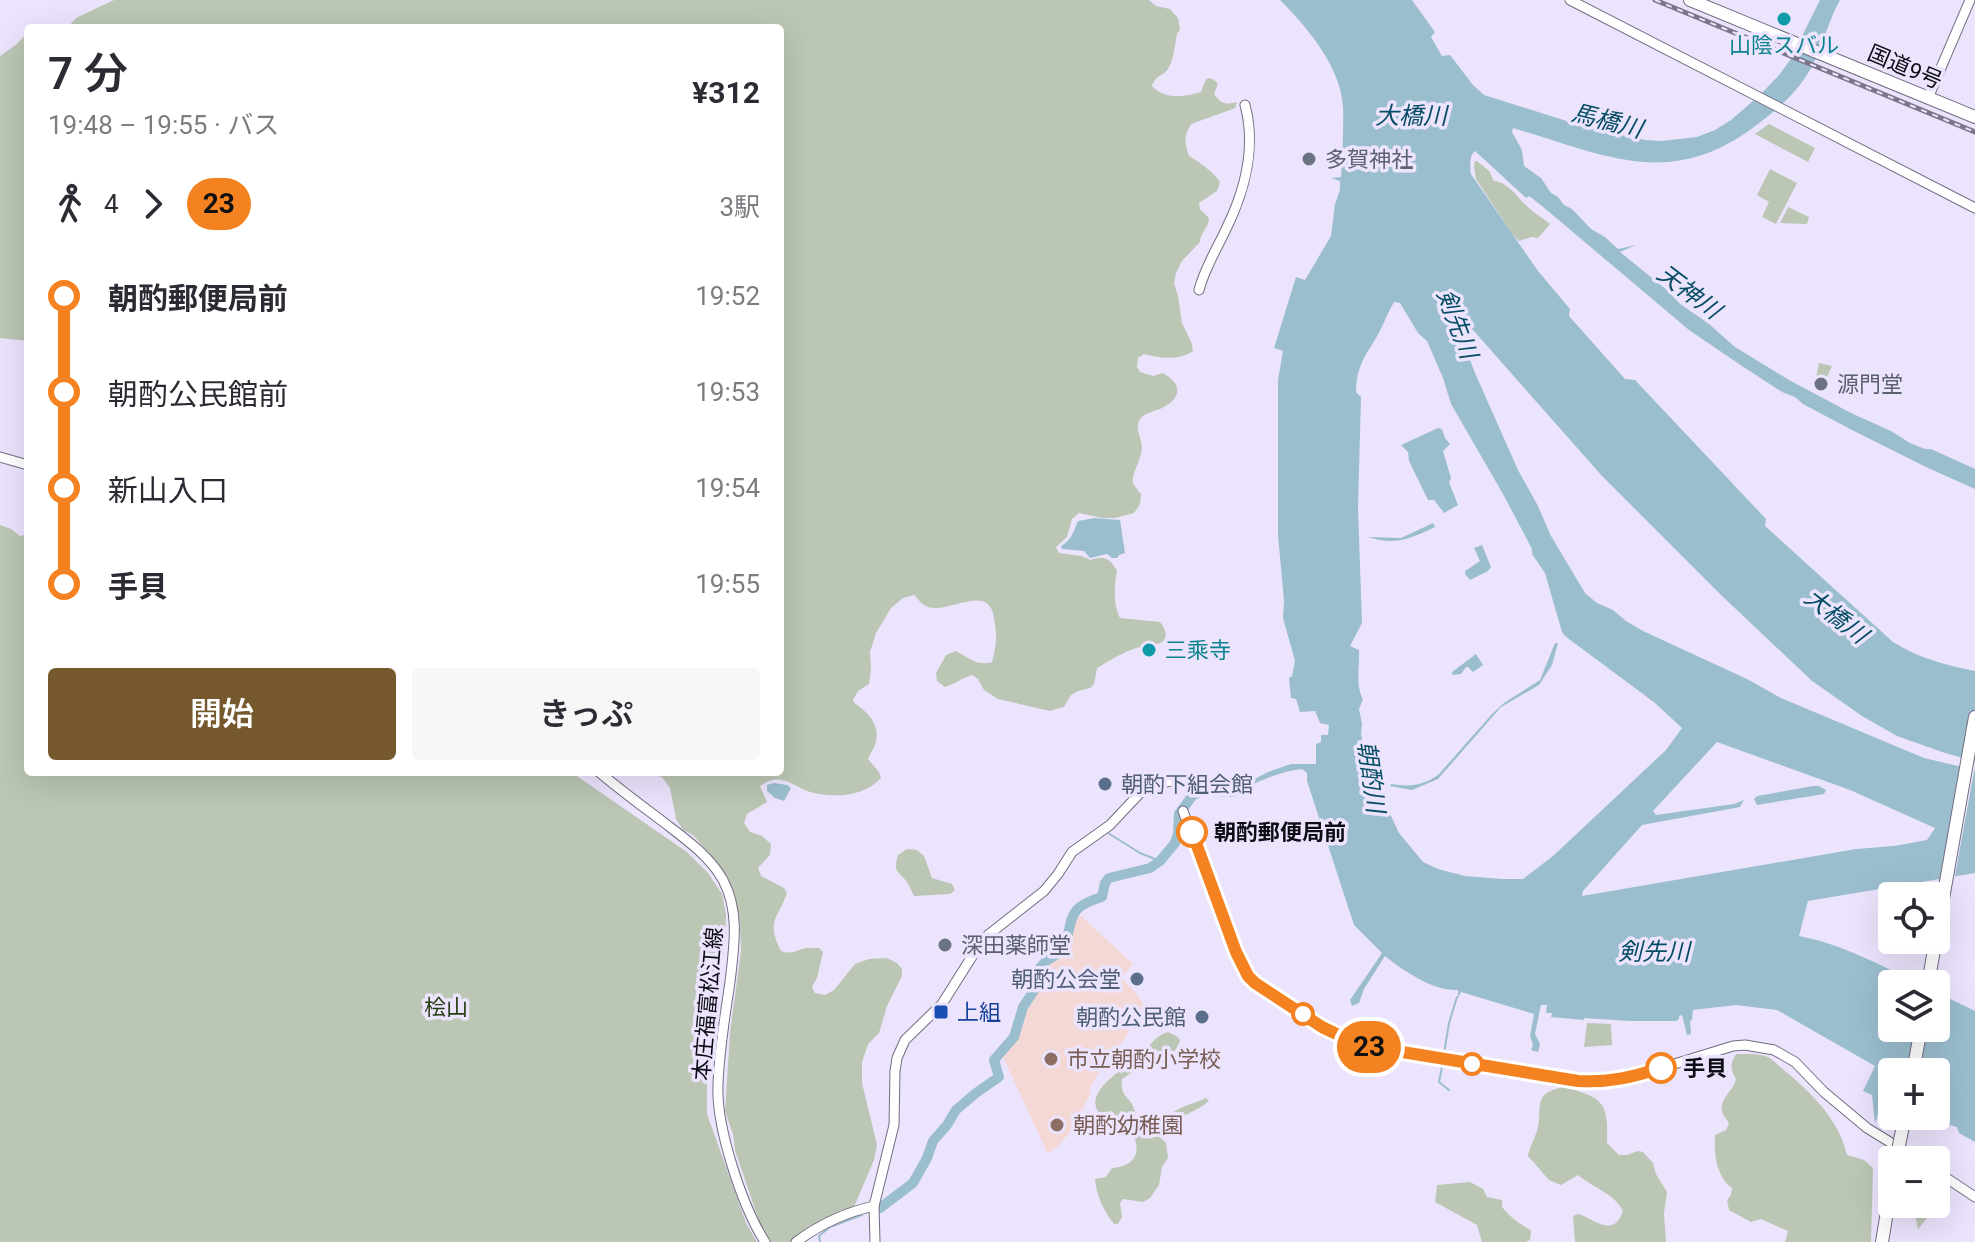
<!DOCTYPE html>
<html lang="ja">
<meta charset="utf-8">
<style>
:root{--surface:#fff;--page:#f7f7f7;--text:#2b2b33;--muted:#7c7c81;--accent:#75592c}
body{margin:0;font-family:Roboto,"Noto Sans JP",sans-serif;background:var(--page);color:var(--text);height:100vh;display:flex;flex-direction:column;font-size:30px;white-space:nowrap}
*{box-sizing:border-box;margin:0}
p{font-size:26px;color:var(--muted)}
.icon{flex:none;width:44px;height:44px;fill:none;stroke:currentColor;stroke-width:2;stroke-linecap:round;stroke-linejoin:round}
.map{position:relative;flex:1;overflow:hidden}
.panel{position:absolute;left:24px;top:24px;width:760px;height:752px;display:flex;flex-direction:column;background:var(--surface);border-radius:8px;box-shadow:0 8px 32px #0002}
.panel>*{flex:none}
.badge{padding:0 16px;border-radius:26px;font-size:28px;line-height:52px}
.tools{position:absolute;left:1878px;top:882px;display:grid;gap:16px}
.tools a{display:grid;place-items:center;width:72px;height:72px;border-radius:8px;background:var(--surface);box-shadow:0 8px 32px #0002;font-size:40px}
.map>.badge{position:absolute;translate:-50% -50%;box-shadow:0 0 0 4px #fff}
.legs{display:flex;align-items:center;gap:12px;height:88px;padding:0 24px;font-size:26px}
.legs p{margin-inline-start:auto}
.overview{display:flex;align-items:center;justify-content:space-between;height:136px;padding:0 24px}
h1{font-size:44px;font-weight:600;line-height:60px}
.cta{display:flex;gap:16px;margin-top:auto;padding:16px 24px}
.cta a{flex:1;height:92px;border-radius:8px;background:var(--accent);color:#fff;font-size:32px;font-weight:600;line-height:92px;text-align:center}
.cta a+a{background:var(--page);color:var(--text)}
ul{padding:0 24px;list-style:none}
li{display:flex;align-items:center;gap:28px;height:96px;font-size:30px}
li i{display:grid;place-items:center;width:12px;height:100%;margin:0 10px;background:currentColor}
li i::after{content:'';width:20px;height:20px;margin:-10px;border:6px solid;border-radius:50%;background:var(--surface)}
li p{margin-inline-start:auto}
li:first-child i{background:linear-gradient(#0000 50%,currentColor 0)}
li:last-child i{background:linear-gradient(currentColor 50%,#0000 0)}
.map>svg:first-child{display:block}
.education{fill:#f3d8d6}
.green{fill:#bbc6b4}
.water{fill:#9bbecf;fill-rule:evenodd}
.pier{fill:#ece4fd}
.lines{fill:none;stroke-linecap:round;stroke-linejoin:round}
.stream{stroke:#9bbecf;stroke-width:2}
.river{stroke:#9bbecf;stroke-width:10}
.secondary-casing{stroke:#736d83;stroke-width:11}
.highway-casing{stroke:#736d83;stroke-width:14}
.secondary{stroke:#fff;stroke-width:9}
.highway{stroke:#fff;stroke-width:12}
.rail-casing{stroke:#7c7788;stroke-width:5}
.rail{stroke:#ece4fd;stroke-width:2;stroke-dasharray:6;stroke-linecap:butt}
.highway-bridge-casing{stroke:#736d83;stroke-width:14;stroke-linecap:butt}
.highway-bridge{stroke:#fff;stroke-width:12}
.line-1-casing{stroke:#fff;stroke-width:18}
.line-1{stroke:#f58220;stroke-width:12}
.culture-dot{fill:#0f9aa8;stroke:#ece4fd;stroke-width:3}
.worship-dot{fill:#6b7280;stroke:#ece4fd;stroke-width:3}
.service-dot{fill:#5c6f8a;stroke:#ece4fd;stroke-width:3}
.stop-1-dot{fill:#fff;stroke:#f58220;stroke-width:4}
.transit-dot{fill:#1a4fb4;stroke:#ece4fd;stroke-width:3}
.education-dot{fill:#8d6e63;stroke:#ece4fd;stroke-width:3}
.labels{text-anchor:middle;dominant-baseline:central;stroke-width:7;stroke-linejoin:round;paint-order:stroke}
.culture-label{font-size:22px;fill:#0d838f;stroke:#ece4fd}
.street-label{font-size:22px;fill:#0e0c14;stroke:#ece4fd}
.worship-label{font-size:22px;fill:#5b616d;stroke:#ece4fd;text-anchor:start}
.service-label{font-size:22px;fill:#4e5e75;stroke:#ece4fd;text-anchor:end}
.stop-label{font-size:22px;font-weight:bold;fill:#0e0c14;stroke:#ece4fd;text-anchor:start}
.park-label{font-size:22px;fill:#263d11;stroke:#ece4fd}
.transit-label{font-size:22px;fill:#164399;stroke:#ece4fd;text-anchor:start}
.education-label{font-size:22px;fill:#785e54;stroke:#ece4fd;text-anchor:start}
.water-label{font-size:24px;font-style:italic;fill:#064d65;stroke:#ece4fd}
</style>
<div class="map">
<svg width="1975" height="1242" viewBox="0 0 1975 1242">
<rect width="100%" height="100%" fill="#ece4fd"/>
<polygon class="education" points="1081,916 1133,964 1121,978 1136,993 1144,1005 1125,1038 1104,1063 1092,1084 1089,1097 1070,1132 1058,1146 1050,1152 1047,1152 1003,1057 1017,1039 1028,1005 1037,993 1042,970 1065,951 1073,921"/>
<g class="green">
<path d="M114,0H1149L1156,6L1170,9L1178,18L1180,30L1177,34C1175,44 1174,58 1169,67C1164,77 1157,73 1152,86C1165,100 1185,97 1201,92L1206,79C1212,77 1214,80 1218,84L1214,94C1222,104 1224,105 1237,102L1235,108L1230,110L1191,124C1184,136 1184,143 1189,156C1197,160 1216,174 1220,182L1217,191L1199,203L1200,209L1209,218C1209,228 1200,232 1200,242L1182,261L1176,273L1174,283L1178,296L1182,323L1192,344L1193,351C1179,361 1160,358 1144,354L1138,358L1137,367L1140,372L1153,376L1163,373C1184,385 1181,399 1160,409C1155,411 1146,413 1142,417C1133,425 1141,436 1142,447C1142,458 1131,475 1133,483C1134,485 1139,492 1141,494L1140,504L1134,513L1115,518H1102L1079,513L1072,519L1067,537L1056,547L1059,553L1081,556L1091,560C1104,555 1110,558 1117,571C1114,586 1113,604 1120,618L1160,622C1164,627 1168,633 1164,640C1159,646 1152,644 1146,646C1128,648 1113,659 1097,668L1094,684L1090,688L1078,691L1071,695L1064,707L1050,711L998,699L984,690L978,679L972,675C962,678 955,684 945,687L937,681L936,673L946,655L956,651C968,657 977,667 992,662C997,644 997,636 994,618C989,582 950,614 928,607C922,605 919,600 914,595L903,598L891,608L876,633L870,652L871,668L869,684L858,691L853,700L854,703C867,711 880,724 876,741C875,748 870,753 868,759L879,772L881,778C865,796 836,798 814,793C793,788 782,770 760,786L767,802L747,814L744,823L750,832L762,836L771,844L770,855L758,868L761,876L784,888L787,893C777,921 766,921 781,951C791,954 793,952 802,949C807,947 814,948 819,948L823,952L817,978L812,987L815,993L825,995L834,990L855,964L869,959L887,958L897,963L902,969V976L887,1006L879,1033L868,1044L862,1062V1083L877,1145L874,1160L854,1207L793,1242H769L763,1233L735,1150L733,1134L725,1111L730,1033L741,951L740,924L736,899L728,878L714,859L693,835L683,830L676,819L670,788L662,777L640,772H780V28H67L76,18Z"/>
<polygon points="28,32 28,341 0,338 0,56 17,44"/>
<polygon points="1769,124 1815,148 1808,162 1755,134"/>
<path d="M1475,161H1477L1489,171L1494,181C1509,182 1518,199 1529,208C1535,214 1543,218 1550,224L1538,238L1532,237L1519,241L1513,235L1476,179L1474,166Z"/>
<polygon points="1770,169 1797,183 1776,224 1762,217 1769,202 1757,195"/>
<polygon points="1788,207 1809,217 1807,224 1780,223"/>
<polygon points="1819,363 1832,366 1822,388 1815,382"/>
<polygon points="0,525 11,529 20,536 28,534 28,772 571,772 687,852 708,873 722,894 726,914 725,944 707,1071 707,1114 746,1223 757,1242 0,1242"/>
<path d="M907,849L917,850L924,856L932,878L952,884L955,890L950,894L914,896C912,892 910,887 908,884C900,870 892,875 898,855Z"/>
<polygon points="1587,1023 1611,1024 1612,1045 1584,1047"/>
<path d="M1168,1032L1178,1037L1180,1041L1175,1051L1141,1066L1122,1079C1120,1099 1130,1095 1134,1109C1136,1114 1136,1118 1137,1123C1155,1127 1165,1115 1181,1108C1189,1104 1198,1102 1206,1098L1209,1101C1195,1113 1176,1117 1159,1131L1158,1135L1166,1143L1168,1158L1162,1167L1159,1185L1150,1198L1143,1202L1123,1199L1120,1203L1122,1217L1118,1224H1114C1104,1212 1096,1194 1095,1179L1106,1177L1112,1168C1129,1167 1141,1158 1135,1139L1118,1132L1110,1116C1103,1116 1098,1114 1096,1107C1090,1087 1127,1067 1139,1056C1149,1048 1155,1035 1168,1032Z"/>
<path d="M1736,1054C1746,1054 1759,1053 1768,1057C1770,1058 1776,1063 1778,1065C1806,1088 1839,1117 1847,1155L1864,1160L1873,1168L1871,1242H1785L1788,1231L1761,1219L1751,1222L1729,1210L1727,1200L1731,1195L1732,1188C1716,1176 1714,1154 1715,1135L1726,1130L1729,1123C1727,1119 1723,1116 1722,1111C1719,1099 1734,1090 1736,1079C1730,1069 1730,1064 1736,1054Z"/>
<path d="M1563,1087C1602,1097 1609,1101 1607,1143L1619,1155H1627L1638,1151L1643,1152L1653,1163L1656,1174L1667,1192L1664,1213L1666,1242H1575L1573,1216L1578,1214C1595,1219 1613,1239 1623,1211C1614,1193 1593,1188 1578,1175L1561,1185L1549,1180L1528,1156C1530,1146 1534,1140 1537,1131C1544,1108 1530,1094 1563,1087Z"/>
<path d="M1470,1182L1483,1189L1487,1197L1502,1200V1207C1510,1217 1519,1224 1531,1230L1530,1240L1525,1242H1482L1477,1225L1435,1202L1437,1185Z"/>
<polygon points="1913,1204 1927,1204 1929,1206 1926,1209 1931,1213 1918,1229"/>
</g>
<g class="water">
<path d="M1280,0H1412L1435,32L1431,37L1442,56L1450,55L1473,85L1484,95L1592,129L1645,140L1662,141L1697,137L1715,130L1731,120L1761,94L1780,74L1790,60L1820,0H1840C1826,25 1821,55 1805,78C1790,100 1768,117 1747,132C1665,189 1599,153 1513,128L1512,132L1522,150L1524,166L1541,178L1551,193L1558,197L1564,205L1572,209L1591,229L1605,237L1618,249L1636,245L1620,252L1667,290L1679,303L1709,324L1735,347L1789,380L1851,413L1891,431L1910,443L1925,449H1931L1975,469V489L1926,467L1850,429L1803,404L1795,397L1782,392L1742,366L1689,330L1542,206L1529,196L1526,198L1475,151C1469,156 1470,167 1471,174L1538,271L1570,309L1569,316L1625,379L1635,380L1766,519L1765,526L1893,642C1918,658 1946,665 1975,671V761L1945,753L1897,736L1862,716L1812,681L1721,595L1602,476L1466,322L1444,292L1442,294L1455,319L1475,373L1518,470L1538,506L1551,536L1585,593L1597,603L1613,610L1626,621L1643,631L1747,679L1781,698L1924,758L1975,770V873L1808,901L1799,936C1842,944 1880,965 1919,984H1892V1028H1936V992L1975,1011V1142L1959,1133L1957,1127C1946,1124 1926,1121 1918,1116H1936V1072H1892V1095C1885,1091 1885,1083 1888,1077L1886,1075C1873,1088 1883,1108 1875,1123L1872,1095L1863,1091L1875,1066L1777,1010L1736,1005L1693,1010L1692,1020L1690,1021L1691,1034L1687,1035L1682,1015L1679,1016V1019L1676,1021H1629L1584,1018V1020L1551,1017L1552,1013H1546L1547,1005H1541L1535,1034L1540,1044L1538,1052L1531,1050L1533,1045L1530,1036L1534,1014L1461,992L1458,998V990C1433,991 1405,972 1385,956L1364,989L1359,1003L1352,1006L1350,1000L1382,953L1354,925L1307,781V773L1302,769C1277,772 1255,783 1233,794L1232,791L1268,772L1291,764H1316V744L1321,742V735H1328L1329,725L1320,723L1315,711L1300,712L1296,699L1291,698L1289,678L1292,676L1295,661L1283,618L1284,601L1278,535V380L1283,351L1274,348L1296,277L1305,280L1331,236L1335,204L1340,190V181L1331,178L1341,177C1342,154 1344,130 1343,107C1341,67 1307,27 1280,0ZM1394,302L1400,303L1418,333L1427,341L1443,378L1451,404L1503,494L1532,549V554L1545,573L1562,632L1565,636L1655,703L1682,728L1666,750L1553,856L1523,879H1502L1465,876L1438,869L1423,862L1399,833L1368,767L1361,734L1362,724L1359,709L1363,699C1355,685 1360,666 1359,650L1350,646L1362,623L1358,507L1361,397L1356,392C1356,373 1362,359 1373,343C1381,331 1387,314 1394,302ZM1717,742L1850,790L1935,828L1927,840L1894,846L1856,849L1582,896L1583,891L1642,825L1740,807L1744,800L1734,804L1656,815L1653,811Z"/>
<polygon points="1438,428 1442,429 1445,438 1450,444 1443,451 1451,478 1449,482 1458,505 1444,513 1434,500 1428,500 1409,461 1408,452 1401,445"/>
<path d="M1095,518L1120,520L1125,553L1119,555L1117,558H1112L1107,554L1090,558L1084,551L1062,549L1061,546C1072,540 1073,532 1078,521Z"/>
<path d="M1433,523L1435,527C1410,539 1395,546 1368,537L1401,538Z"/>
<polygon points="1482,545 1491,567 1488,571 1470,580 1465,574 1465,571 1480,561 1474,548"/>
<path d="M1555,643H1558L1552,665L1539,685L1501,707L1438,779L1412,790L1390,786L1391,784C1409,787 1424,786 1439,774L1492,714L1504,703L1540,680Z"/>
<polygon points="1476,654 1483,665 1473,672 1468,667 1466,667 1461,674 1452,675 1452,672"/>
<polygon points="774,783 787,785 791,788 784,801 775,798 767,791 767,785"/>
<polygon points="1813,786 1819,786 1826,790 1824,794 1757,805 1754,799 1757,796"/>
</g>
<polygon class="pier" points="1964,764 1975,766 1954,881 1942,883"/>
<g class="lines">
<g class="stream">
<polyline points="1108,833 1140,853 1160,861"/>
<polyline points="1444,1053 1449,1023 1457,997"/>
<polyline points="1442,1067 1439,1082 1449,1090"/>
<polyline points="820,1242 819,1236 830,1227 862,1215"/>
</g>
<path class="river" d="M880,1208L913,1183L927,1158L933,1141L947,1125L956,1110L976,1093L999,1077L994,1060L1014,1037L1023,1007L1035,989L1038,970L1046,961L1063,950C1075,920 1064,908 1102,897L1105,883L1109,878L1150,868L1160,861L1175,843L1178,834L1179,814L1193,795L1206,790L1232,792L1244,787"/>
<defs>
<g id="secondary">
<polyline points="1570,0 1975,208"/>
<polyline points="1928,98 1970,0"/>
<path d="M1199,290C1205,267 1217,249 1227,227C1245,190 1256,146 1245,105"/>
<polyline points="0,457 28,465"/>
<path d="M599,772C619,789 641,805 662,821C684,838 709,855 723,880C740,912 734,947 730,982C725,1016 719,1051 718,1085C716,1127 742,1206 765,1242"/>
<polyline points="1183,811 1236,952 1245,972 1255,983 1329,1031 1351,1041 1372,1047 1594,1082 1615,1081 1632,1077 1733,1046 1745,1045 1774,1050 1795,1062 1824,1092 1867,1128 1919,1160"/>
<polyline points="1936,1171 1975,1197"/>
<polyline points="874,1206 875,1242"/>
<path d="M796,1242C819,1225 847,1212 874,1206L894,1125L895,1071L897,1058L905,1040L942,1004L971,958L988,935L1044,891L1058,874L1072,852L1110,825L1141,792L1151,785L1171,781"/>
</g>
<g id="highway">
<polyline points="1690,0 1975,117"/>
<polyline points="1928,984 1975,717"/>
<polyline points="1913,1072 1921,1028"/>
<polyline points="1882,1242 1892,1182"/>
</g>
</defs>
<use href="#secondary" class="secondary-casing"/>
<use href="#highway" class="highway-casing"/>
<use href="#secondary" class="secondary"/>
<use href="#highway" class="highway"/>
<defs>
<polyline id="rail" points="1655,0 1975,132"/>
</defs>
<use href="#rail" class="rail-casing"/>
<use href="#rail" class="rail"/>
<defs>
<polyline id="highway-bridge" points="1896,1160 1905,1116"/>
</defs>
<use href="#highway-bridge" class="highway-bridge-casing"/>
<use href="#highway-bridge" class="highway-bridge"/>
</g>
<g class="lines">
<defs>
<path id="line-1" d="M1192,832L1236,952L1248,976L1255,983L1322,1027L1351,1041L1372,1047L1578,1081C1608,1083 1633,1077 1661,1068"/>
</defs>
<use href="#line-1" class="line-1-casing"/>
<use href="#line-1" class="line-1"/>
</g>
<g class="culture-dot">
<circle cx="1784" cy="19" r="8"/>
<circle cx="1149" cy="650" r="8"/>
</g>
<g class="worship-dot">
<circle cx="1309" cy="159" r="8"/>
<circle cx="1821" cy="384" r="8"/>
<circle cx="945" cy="945" r="8"/>
</g>
<g class="service-dot">
<circle cx="1105" cy="784" r="8"/>
<circle cx="1137" cy="979" r="8"/>
<circle cx="1202" cy="1017" r="8"/>
</g>
<g class="stop-1-dot">
<circle cx="1192" cy="832" r="14"/>
<circle cx="1303" cy="1014" r="10"/>
<circle cx="1472" cy="1064" r="10"/>
<circle cx="1661" cy="1068" r="14"/>
</g>
<rect class="transit-dot" x="933" y="1004" width="16" height="16" rx="4"/>
<g class="education-dot">
<circle cx="1051" cy="1059" r="8"/>
<circle cx="1057" cy="1125" r="8"/>
</g>
<g class="labels">
<g class="culture-label">
<text x="1784" y="45">山陰スバル</text>
<text x="1165" y="650" text-anchor="start">三乘寺</text>
</g>
<g class="street-label">
<text transform="translate(1905 67) rotate(23)">国道9号</text>
<text transform="translate(708 1004) rotate(-85)">本庄福富松江線</text>
</g>
<g class="worship-label">
<text x="1325" y="159">多賀神社</text>
<text x="1837" y="384">源門堂</text>
<text x="961" y="945">深田薬師堂</text>
</g>
<g class="service-label">
<text x="1121" y="784" text-anchor="start">朝酌下組会館</text>
<text x="1121" y="979">朝酌公会堂</text>
<text x="1186" y="1017">朝酌公民館</text>
</g>
<g class="stop-label">
<text x="1214" y="832">朝酌郵便局前</text>
<text x="1683" y="1068">手貝</text>
</g>
<g class="park-label">
<text x="446" y="1007">桧山</text>
</g>
<g class="transit-label">
<text x="957" y="1012">上組</text>
</g>
<g class="education-label">
<text x="1067" y="1059">市立朝酌小学校</text>
<text x="1073" y="1125">朝酌幼稚園</text>
</g>
<g class="water-label">
<text x="1411" y="116">大橋川</text>
<text transform="translate(1607 121) rotate(14)">馬橋川</text>
<text transform="translate(1689 292) rotate(37)">天神川</text>
<text transform="translate(1457 324) rotate(69)">剣先川</text>
<text transform="translate(1836 616) rotate(38)">大橋川</text>
<text transform="translate(1371 777) rotate(82)">朝酌川</text>
<text x="1654" y="952">剣先川</text>
</g>
</g>
</svg>
<div class="tools">
<a><svg class="icon" aria-label="locate" viewBox="0 0 24 24"><circle cx="12" cy="12" r="6"/><path d="M12 2v4M12 18v4M2 12h4M18 12h4"/></svg></a>
<a><svg class="icon" aria-label="layers" viewBox="0 0 24 24"><path d="M12 4l9 5-9 5-9-5zM3 14l9 5 9-5"/></svg></a>
<a>+</a>
<a>−</a>
</div>
<b class="badge" style="left:1369px;top:1047px;background:#f58220;color:#111">23</b>
<section class="panel">
<div class="overview"><div><h1>7 分</h1><p>19:48 – 19:55 · バス</p></div><b>¥312</b></div>
<div class="legs"><svg class="icon" aria-label="walk" viewBox="0 0 24 24"><circle cx="13" cy="4" r="2"/><path d="M13 8l-2 6 4 7M11 14l-3 7M7 12l3-4h3l4 4"/></svg>4<svg class="icon" aria-label="forward" viewBox="0 0 24 24"><path d="M9 5l7 7-7 7"/></svg><b class="badge" style="background:#f58220;color:#111">23</b><p>3駅</p></div>
<ul>
<li><i style="color:#f58220"></i><b>朝酌郵便局前</b><p>19:52</p></li>
<li><i style="color:#f58220"></i><span>朝酌公民館前</span><p>19:53</p></li>
<li><i style="color:#f58220"></i><span>新山入口</span><p>19:54</p></li>
<li><i style="color:#f58220"></i><b>手貝</b><p>19:55</p></li>
</ul>
<div class="cta"><a>開始</a><a>きっぷ</a></div>
</section>
</div>
